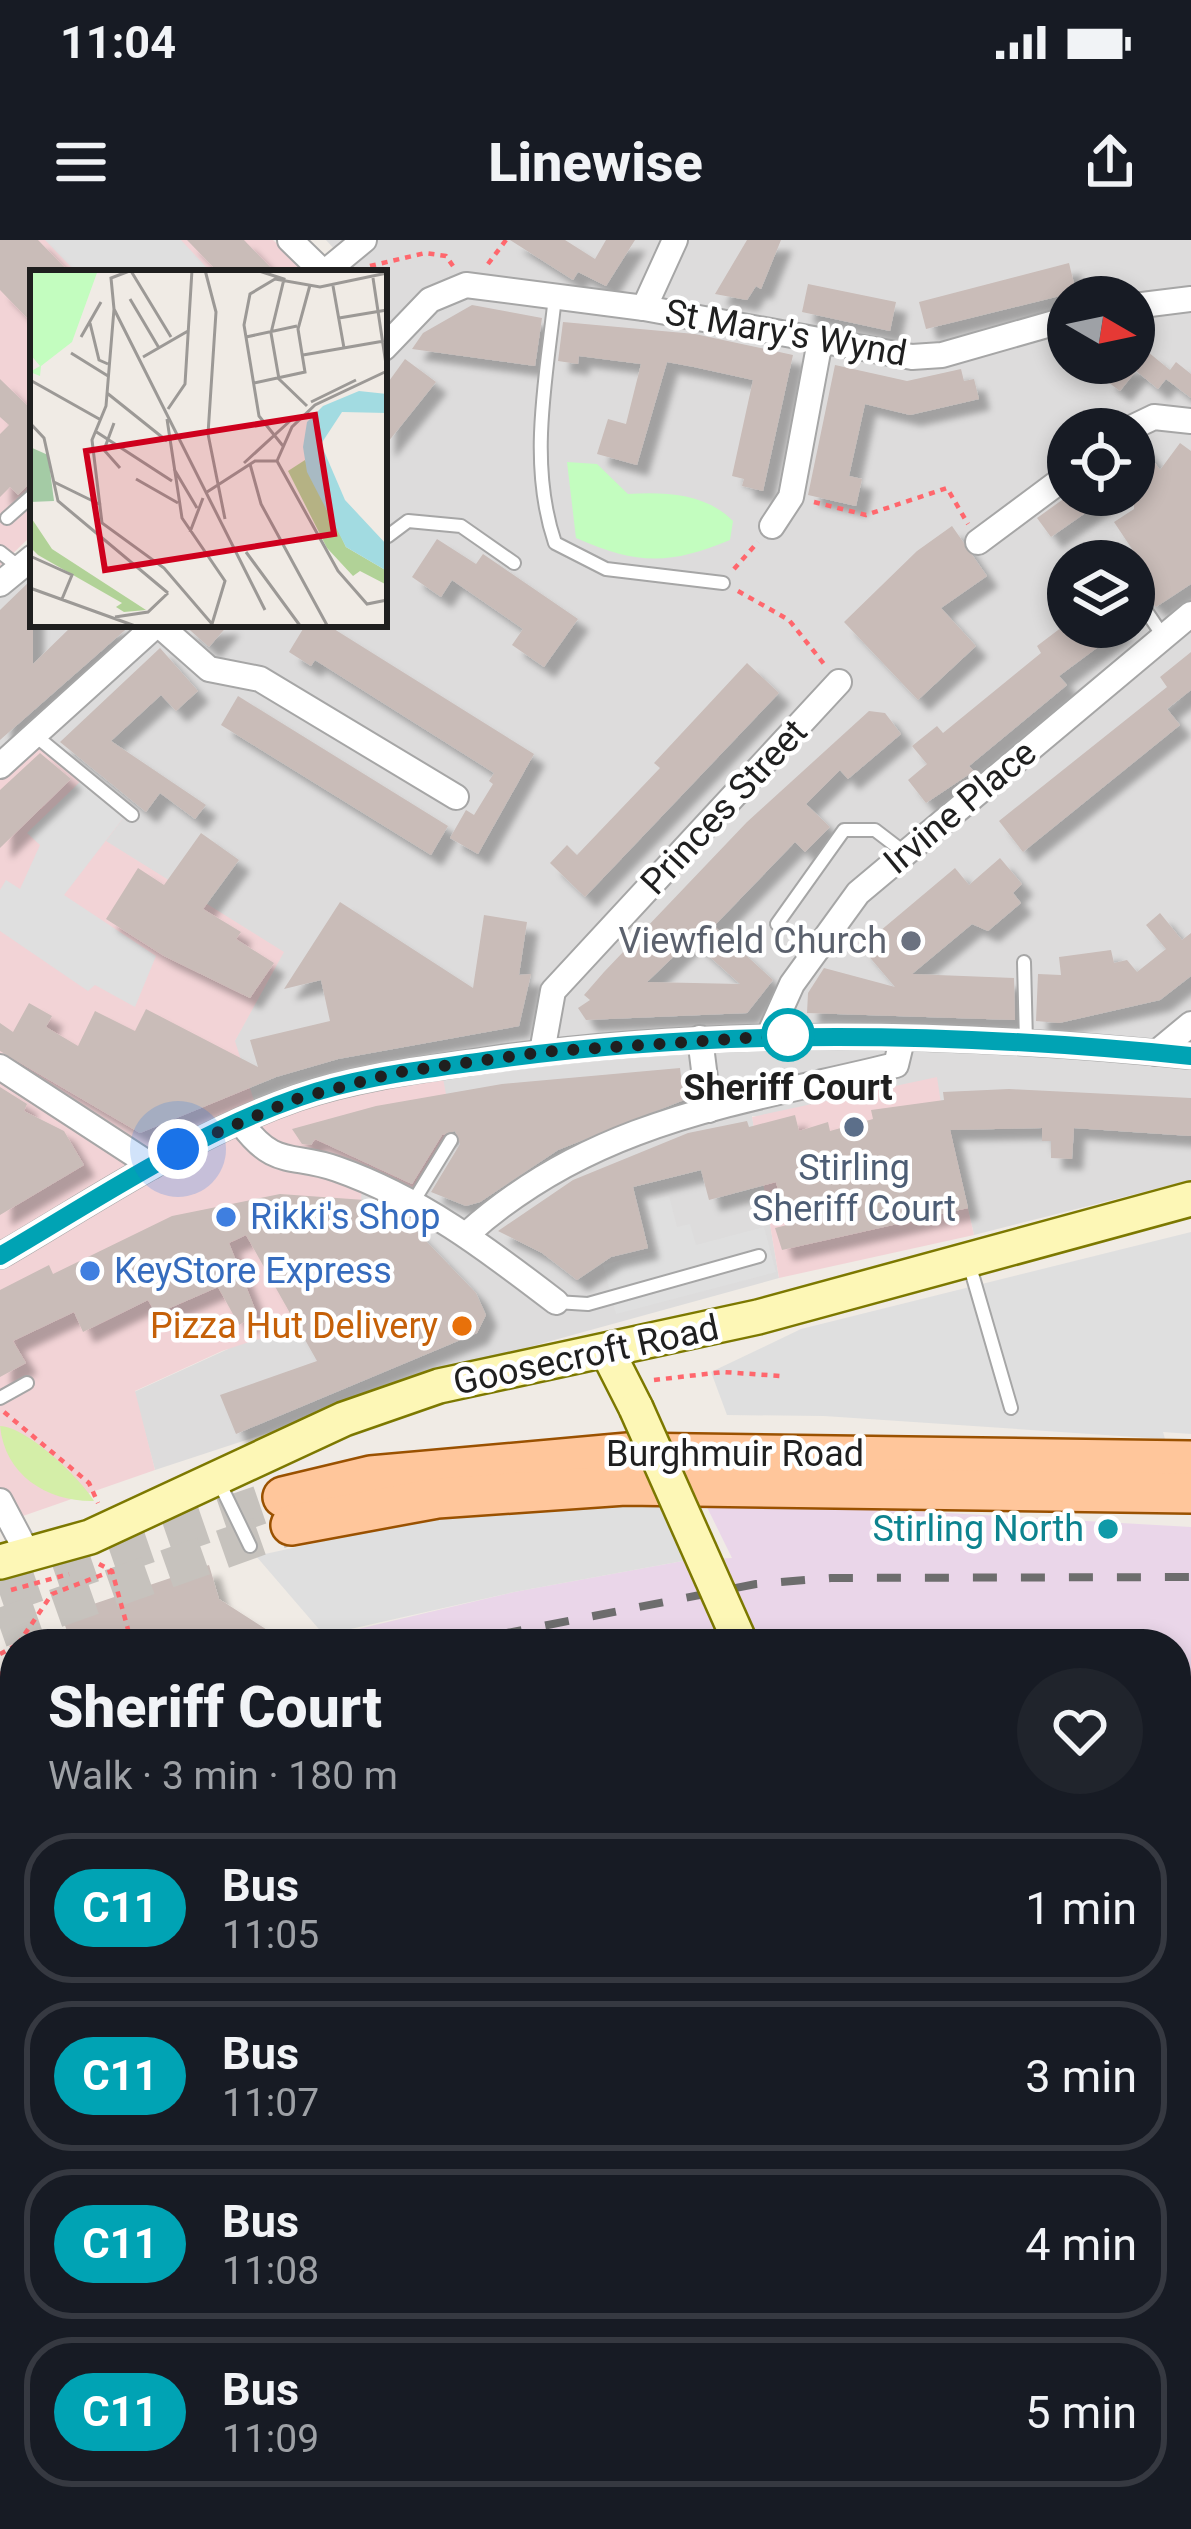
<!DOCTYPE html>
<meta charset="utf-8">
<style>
:root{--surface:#171b24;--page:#20242c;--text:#f1f3f6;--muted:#9ea1a6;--line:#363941}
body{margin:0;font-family:Roboto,sans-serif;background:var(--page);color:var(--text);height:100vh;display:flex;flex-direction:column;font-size:45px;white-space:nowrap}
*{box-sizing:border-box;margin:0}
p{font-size:39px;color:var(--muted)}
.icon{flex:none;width:66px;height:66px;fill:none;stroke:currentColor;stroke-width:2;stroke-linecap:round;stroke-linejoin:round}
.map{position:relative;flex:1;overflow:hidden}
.panel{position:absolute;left:0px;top:1389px;width:1191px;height:900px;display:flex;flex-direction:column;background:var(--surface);border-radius:48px 48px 0 0;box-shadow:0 6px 18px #0003}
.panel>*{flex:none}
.badge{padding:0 24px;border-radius:39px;font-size:42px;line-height:78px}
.needle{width:78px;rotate:99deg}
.tools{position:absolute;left:1047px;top:36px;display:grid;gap:24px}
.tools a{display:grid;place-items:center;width:108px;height:108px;border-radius:50%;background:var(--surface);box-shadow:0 6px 18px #0003;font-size:60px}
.you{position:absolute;width:60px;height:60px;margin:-30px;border:9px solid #fff;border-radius:50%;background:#1a73e8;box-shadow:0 0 0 18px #1a73e833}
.map>.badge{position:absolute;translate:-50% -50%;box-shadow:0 0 0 6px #fff}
.round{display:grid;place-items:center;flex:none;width:126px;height:126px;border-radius:63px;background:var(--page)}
.summary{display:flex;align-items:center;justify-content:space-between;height:204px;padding:0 48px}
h1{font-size:57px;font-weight:800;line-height:90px}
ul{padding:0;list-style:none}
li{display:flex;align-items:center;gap:36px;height:150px;margin:0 24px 18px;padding:0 24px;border:6px solid var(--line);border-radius:48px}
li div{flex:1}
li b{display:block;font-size:45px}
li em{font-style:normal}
li .badge{min-width:132px;font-weight:700;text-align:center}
.status{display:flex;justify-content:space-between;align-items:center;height:84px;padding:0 60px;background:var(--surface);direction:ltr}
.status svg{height:33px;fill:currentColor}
header{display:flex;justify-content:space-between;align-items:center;height:156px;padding:0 48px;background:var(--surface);font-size:54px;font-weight:800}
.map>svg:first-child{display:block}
.residential{fill:#dddcdc;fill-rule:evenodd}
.commercial{fill:#f2d3d6}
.industrial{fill:#ead6e9}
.construction{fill:#c6c3af}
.grass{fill:#d4eea8}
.forest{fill:#b1d297}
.park{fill:#c3fdbf}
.parking{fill:#dfdfdf}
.water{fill:#a2dbe1}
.building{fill:#c9bcb8;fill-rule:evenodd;filter:url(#shadow)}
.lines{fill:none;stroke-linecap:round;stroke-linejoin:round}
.primary-tunnel{stroke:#c6c2bd;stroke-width:39;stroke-dasharray:39 20;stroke-linecap:butt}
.lane-casing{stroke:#a6a6a6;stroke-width:16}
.street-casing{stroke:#a6a6a6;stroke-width:28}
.secondary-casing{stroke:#7c7800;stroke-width:38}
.primary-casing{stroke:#9a5100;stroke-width:44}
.path{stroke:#ff676d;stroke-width:4.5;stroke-dasharray:6 6;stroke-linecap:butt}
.lane{stroke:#fff;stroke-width:12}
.street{stroke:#fff;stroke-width:24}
.secondary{stroke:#fdf7b6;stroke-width:33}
.primary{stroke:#ffc69b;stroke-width:39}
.rail{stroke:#6d6d6d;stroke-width:8;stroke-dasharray:24 24;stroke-linecap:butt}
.secondary-bridge-casing{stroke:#7c7800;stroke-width:38;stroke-linecap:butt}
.secondary-bridge{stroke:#fdf7b6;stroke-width:33}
.line-casing{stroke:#fff;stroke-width:27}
.line{stroke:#00a3b4;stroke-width:18}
.walk{stroke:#1f1f1f;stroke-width:12;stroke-dasharray:0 21.6}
.worship-dot{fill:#6b7280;stroke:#fff;stroke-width:4.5}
.stop-dot{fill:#fff;stroke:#00a3b4;stroke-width:6}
.service-dot{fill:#5c6f8a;stroke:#fff;stroke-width:4.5}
.shop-dot{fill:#3f7fe0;stroke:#fff;stroke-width:4.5}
.food-dot{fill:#e8710a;stroke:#fff;stroke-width:4.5}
.culture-dot{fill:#0f9aa8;stroke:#fff;stroke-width:4.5}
.labels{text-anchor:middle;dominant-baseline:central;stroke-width:9;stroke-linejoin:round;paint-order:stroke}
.street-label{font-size:36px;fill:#1f1f1f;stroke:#fff}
.worship-label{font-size:36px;fill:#5b616d;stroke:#fff;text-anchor:end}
.stop-label{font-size:36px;font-weight:bold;fill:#1f1f1f;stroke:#fff}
.service-label{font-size:36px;fill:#4e5e75;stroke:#fff}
.shop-label{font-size:36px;fill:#366cbe;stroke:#fff;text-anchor:start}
.food-label{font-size:36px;fill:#c56008;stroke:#fff;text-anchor:end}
.culture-label{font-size:36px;fill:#0d838f;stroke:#fff;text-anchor:end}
.inset-road{fill:none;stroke:#9c9996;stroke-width:3}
.view{fill:#ce001d;fill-opacity:0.15;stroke:#ce001d;stroke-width:6}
.inset-edge{fill:none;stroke:#1f1f1f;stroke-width:6}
</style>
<div class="status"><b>11:04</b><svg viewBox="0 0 49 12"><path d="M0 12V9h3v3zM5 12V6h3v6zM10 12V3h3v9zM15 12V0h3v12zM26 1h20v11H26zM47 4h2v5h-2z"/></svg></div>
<header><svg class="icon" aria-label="menu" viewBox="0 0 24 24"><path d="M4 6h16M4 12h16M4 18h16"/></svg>Linewise<svg class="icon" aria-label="share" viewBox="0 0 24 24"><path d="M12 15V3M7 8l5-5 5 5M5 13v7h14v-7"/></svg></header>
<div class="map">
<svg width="1191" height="2289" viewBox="0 0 1191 2289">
<defs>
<filter id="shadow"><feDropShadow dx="11" dy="11" stdDeviation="3" flood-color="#0004"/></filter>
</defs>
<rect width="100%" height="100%" fill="#f0ebe5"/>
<g class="residential">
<path d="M326,0H1191V940L974,995L950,891L752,876L779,1038L529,1107L155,1230L134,1152L228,1109L255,865L234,802L283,712L105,601L123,577L26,497L0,517V357L33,329V384H384V33H323L336,11ZM1068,57H1134V123H1068ZM1068,189H1134V255H1068ZM1068,321H1134V387H1068Z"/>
<polygon points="1191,1724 1191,2096 1176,2074 1176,1725"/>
</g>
<g class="commercial">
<polygon points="0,0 273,0 306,31 33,33 33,294 0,326"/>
<polygon points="25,496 124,577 106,601 284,712 235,801 255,864 439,816 455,904 406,968 362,944 355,1067 222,1111 135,1151 155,1230 0,1284 0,517"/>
<polygon points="937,837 945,890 950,890 974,995 779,1038 752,877"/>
<polygon points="1176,1464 1191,1464 1191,1724 1176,1725"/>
<polygon points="0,1970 15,2018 15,2115 0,2121"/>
</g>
<g class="industrial">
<polygon points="703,1259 1191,1287 1191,1434 1176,1433 1176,1404 295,1404 514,1352 688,1320 732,1318"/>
<polygon points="15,1488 15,1731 0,1736 0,1495"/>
</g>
<polygon class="construction" points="15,1775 15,2018 0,1970 0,1780"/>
<path class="grass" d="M0,1186C27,1187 80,1238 94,1261C48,1262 5,1236 0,1186Z"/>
<polygon class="forest" points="15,2153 15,2274 208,2274 173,2289 0,2289 0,2158"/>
<path class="park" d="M567,222L597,224L628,254C665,252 705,253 733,281L730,300C670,325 637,325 576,298Z"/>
<g class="parking">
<polygon points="45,0 181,0 208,29 77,33"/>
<polygon points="83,539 124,577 64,655 156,716 135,767 95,745 88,751 0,691 0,650 6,640 20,649 40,605 27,593"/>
<polygon points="669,956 677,987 690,984 696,1005 764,987 776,1032 616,1074 603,1025 659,1010 647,961"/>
<polygon points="1191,992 1191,1194 1163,1192 1165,1199 824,1176 727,1175 711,1132 801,1089"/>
<polygon points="663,1254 688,1320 514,1352 324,1395 256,1316 502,1262"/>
</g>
<polygon class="water" points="1176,2256 1191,2277 1191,2289 173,2289 208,2274 1176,2274"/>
<g class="building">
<polygon points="0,0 38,0 70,33 33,33 33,84 0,50"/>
<polygon points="187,0 244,0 276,33 219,33"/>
<polygon points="510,0 565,0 595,19 606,0 635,0 606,46 578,32 573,40"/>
<polygon points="747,0 781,0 761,49 756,46 747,60 715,54"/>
<polygon points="1069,23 1076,52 926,89 919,62"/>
<polygon points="808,44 896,62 890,91 802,72"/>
<polygon points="472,65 542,78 535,126 412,109 423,93"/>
<polygon points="563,82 695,94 793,115 763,251 742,246 744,239 732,236 753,140 694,127 667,122 637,225 597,214 608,179 626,184 641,124 579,116 578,124 558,121"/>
<polygon points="1148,112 1170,130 1176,122 1191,134 1191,158 1166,139 1158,149 1136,131 1120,151 1104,139 1117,123 1139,123"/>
<polygon points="405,119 436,142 384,207 384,148"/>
<polygon points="835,125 907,141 961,129 964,141 974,139 979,159 910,175 865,164 849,236 862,239 856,266 808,255"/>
<polygon points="0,139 33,171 33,240 18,255 10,247 0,257 0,194 9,185 0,177"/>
<polygon points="1140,202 1160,230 1180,203 1191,211 1191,344 1156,367 1134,343 1134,312 1114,282 1134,269 1134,204"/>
<polygon points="1069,255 1111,255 1051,297 1037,278"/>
<polygon points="952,286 987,336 941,368 976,406 918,460 844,382 917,311"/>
<polygon points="437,299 476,324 483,314 578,379 544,427 512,405 523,389 452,340 441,357 412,337"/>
<polygon points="33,338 33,424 74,384 132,384 0,500 0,370"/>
<polygon points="183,384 229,384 209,407"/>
<polygon points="306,384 326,384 534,514 478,614 450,598 466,570 474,575 493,544 489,541 494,533 315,420 311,426 289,412"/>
<polygon points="1062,387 1125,387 1059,436 1067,445 969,526 974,531 926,563 908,540 927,524 912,506 937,486 943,493 1041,413 1037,406"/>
<polygon points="160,408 198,451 176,471 161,455 111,501 206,565 195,579 160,553 146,572 60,502"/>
<polygon points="1191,412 1191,450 1167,469 1180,485 1023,612 999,581 1167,447 1160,437"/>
<polygon points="747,423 779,453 585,657 550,623 567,605 577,615 660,528 654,523"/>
<polygon points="238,456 448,586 431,615 221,485"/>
<path d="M869,471L885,473L901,494L848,539L840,530L806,564L830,587L805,612L795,602L714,686L773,740L747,773L586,780L578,768L590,760L584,755L604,732L747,582ZM691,700L740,744L647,742Z"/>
<polygon points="40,513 71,539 0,608 0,550"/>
<polygon points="201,593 239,620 203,669 241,692 236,699 274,723 250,758 164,716 106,679 138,628 164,645"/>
<polygon points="1000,618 1022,644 1013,653 1021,663 988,691 972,684 912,734 1014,738 1015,780 807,773 808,753 824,728 895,747 861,707 955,628 969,645"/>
<polygon points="340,662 473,748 484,675 527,682 519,735 531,734 519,786 338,819 276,837 140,893 0,811 0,783 13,792 29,763 52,776 46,787 78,806 95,771 135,791 146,769 258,827 250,800 330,781 321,740 284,749"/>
<polygon points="1160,673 1182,700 1191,693 1191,736 1160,760 1059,783 1036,781 1038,734 1061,735 1059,717 1111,710 1114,723 1127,720 1137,732 1166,709 1146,685"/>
<polygon points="680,828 684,860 558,910 480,962 466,966 431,952 460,904 455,891 442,895 412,944 315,899 311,905 302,904 292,889 376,866 502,844"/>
<polygon points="0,847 27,864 24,871 64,891 84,925 0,975"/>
<polygon points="1009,849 1191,858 1191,896 1074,888 1072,919 1051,918 1051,901 1042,901 1042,888 950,890 968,968 782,1010 775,988 787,985 776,942 709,960 701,930 633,947 648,1008 611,1017 577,1040 542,1013 498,991 573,940 688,893 747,881 749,887 795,875 799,891 828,882 830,891 873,879 871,870 944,860 943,852"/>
<polygon points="280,954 365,960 403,977 476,1053 486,1075 477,1093 236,1194 220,1155 317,1121 246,995 229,1003 257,1074 239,1085 218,1047 156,1074 148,1060 83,1092 74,1072 13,1101 26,1123 0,1137 0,1050 49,1025 53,1034 172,976"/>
<polygon points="209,1325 219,1359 289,1404 72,1404 61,1375"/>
</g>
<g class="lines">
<g class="primary-tunnel">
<polyline points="0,1355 283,1257"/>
<polyline points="0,1388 291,1285"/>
</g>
<defs>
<g id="lane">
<path d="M555,57C546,140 528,223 555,303L606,329L723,343"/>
<polyline points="7,278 33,255"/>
<polyline points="384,294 388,296 408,281 461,286 514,323"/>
<polyline points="0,312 19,327"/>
<polyline points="1134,353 1163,396"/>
<polyline points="37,497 132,575"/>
<polyline points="777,684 844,590 875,590 905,613"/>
<polyline points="1024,722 1026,802"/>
<polyline points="413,962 451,900"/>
<polyline points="968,1020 1011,1168"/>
<polyline points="556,1062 588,1064 759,1016"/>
<polyline points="0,1158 27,1143"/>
<polyline points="219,1242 250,1306"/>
<polyline points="1176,1672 1184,1686 1191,1738"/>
</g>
<g id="street">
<polyline points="290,0 324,33"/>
<polyline points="324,33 364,0"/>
<polyline points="1134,66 1191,59"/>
<polyline points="644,68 675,0"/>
<polyline points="384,108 430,60 466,45 644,68 912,117 942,115 1068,79"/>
<polyline points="1129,189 1154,177 1191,181"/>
<polyline points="772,286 791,257 820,101"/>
<polyline points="978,302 1068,235"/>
<polyline points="0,344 33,317"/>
<polyline points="158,384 209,429 260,439 456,557"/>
<polyline points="0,526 157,384"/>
<polyline points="769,795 792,744 858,653 1191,374"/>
<polyline points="700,798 709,870"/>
<polyline points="542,812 553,751 839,442"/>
<polyline points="1156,813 1191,784"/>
<polyline points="0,827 152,926"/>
<path d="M242,884C275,929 292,913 337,929C420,958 487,1009 556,1062"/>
<path d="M467,994C594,880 736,864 896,825L902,800"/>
<path d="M0,1016C96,960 191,895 297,858C360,837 427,829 493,819C723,787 959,792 1191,816"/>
<polyline points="0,1261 28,1314"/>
<polyline points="1176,1749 1191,1744"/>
<polyline points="0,1767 15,1762"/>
<polyline points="1176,2048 1191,2070"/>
<polyline points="1176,2120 1191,2141"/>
</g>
<g id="secondary">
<polyline points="607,1111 636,1168"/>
<polyline points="0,1322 90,1297 344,1179 439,1146 758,1077 1191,959"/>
<polyline points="0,2133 15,2127"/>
</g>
<g id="primary">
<polyline points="283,1257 371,1236 628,1213 1191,1221"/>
<polyline points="291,1285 437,1258 625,1245 1191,1253"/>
</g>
</defs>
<use href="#lane" class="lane-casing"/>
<use href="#street" class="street-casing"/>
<use href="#secondary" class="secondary-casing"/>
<use href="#primary" class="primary-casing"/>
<g class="path">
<polyline points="488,24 506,0"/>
<polyline points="370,26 425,13 446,16 453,26"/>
<polyline points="814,262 866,275 947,248 968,284"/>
<polyline points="734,329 758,302"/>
<polyline points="738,351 789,380 824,424"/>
<polyline points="654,1140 723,1132 780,1136"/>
<polyline points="4,1172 89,1243 98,1263"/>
<polyline points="99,1324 112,1331 132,1404"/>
<polyline points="11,1350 69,1334"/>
<polyline points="18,1404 52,1354 112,1331"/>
<polyline points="0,1414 15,1406"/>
<polyline points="0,1437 15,1410"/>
<polyline points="0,2005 15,2047"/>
<polyline points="16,2289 54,2274"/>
</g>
<use href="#lane" class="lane"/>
<use href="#street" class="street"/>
<use href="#secondary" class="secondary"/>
<use href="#primary" class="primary"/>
<g class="rail">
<polyline points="451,1404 756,1344 831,1338 1191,1337"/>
<path d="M856,1404C969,1395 1078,1395 1191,1405"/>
<polyline points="0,1557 15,1551"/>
<polyline points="0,1626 15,1620"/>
<polyline points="0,1658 15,1652"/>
</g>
<defs>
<polyline id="secondary-bridge" points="636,1168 741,1404"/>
</defs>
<use href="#secondary-bridge" class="secondary-bridge-casing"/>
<use href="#secondary-bridge" class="secondary-bridge"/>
</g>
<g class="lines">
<defs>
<path id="line" d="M0,1016C96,960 191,895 297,858C357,837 421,830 484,821C717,787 956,792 1191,816"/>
</defs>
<use href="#line" class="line-casing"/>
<use href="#line" class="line"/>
<polyline class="walk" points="178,909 296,859 394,833 542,812 788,795"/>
</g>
<circle class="worship-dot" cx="911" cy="701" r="12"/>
<circle class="stop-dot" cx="788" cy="795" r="24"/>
<circle class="service-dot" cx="854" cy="887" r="12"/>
<g class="shop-dot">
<circle cx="226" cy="977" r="12"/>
<circle cx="90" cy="1031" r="12"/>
</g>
<circle class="food-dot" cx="462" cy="1086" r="12"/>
<circle class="culture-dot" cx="1108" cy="1289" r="12"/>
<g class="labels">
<g class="street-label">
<text transform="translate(786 93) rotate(10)">St Mary's Wynd</text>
<text transform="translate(724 567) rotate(-47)">Princes Street</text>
<text transform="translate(960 567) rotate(-40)">Irvine Place</text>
<text transform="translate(586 1115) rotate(-12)">Goosecroft Road</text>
<text x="735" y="1214">Burghmuir Road</text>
</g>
<g class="worship-label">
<text x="887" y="701">Viewfield Church</text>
</g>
<g class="stop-label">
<text x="788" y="848">Sheriff Court</text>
</g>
<g class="service-label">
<text x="854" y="928">Stirling<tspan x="854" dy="41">Sheriff Court</tspan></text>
</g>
<g class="shop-label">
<text x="250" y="977">Rikki's Shop</text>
<text x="114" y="1031">KeyStore Express</text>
</g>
<g class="food-label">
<text x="438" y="1086">Pizza Hut Delivery</text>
</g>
<g class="culture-label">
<text x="1084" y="1289">Stirling North</text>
</g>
</g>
<g transform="translate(30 30)">
<rect width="357" height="357" fill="#f0ebe5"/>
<path d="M275,190L316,277L357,301V315L330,301L323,306L297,278L258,201ZM0,246L22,279L116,340L94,342L86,337L92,333L8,285L0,277Z" fill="#b1d297"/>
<path d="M0,177L18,185L24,231L0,232Z" fill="#a4cba5"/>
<path d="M0,0H68L42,72L11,96L10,106L0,102L10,96L0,84Z" fill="#c3fdbf"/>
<path d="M329,121L357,124V143L312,142L291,174L315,230L357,275V301L316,277L277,202L273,177L277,152L293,136Z" fill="#a2dbe1"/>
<path class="inset-road" d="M102,0L81,8L84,39L235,340M175,0L186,42L178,164L195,249M226,0L254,9L241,63L249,109L277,136M101,1L141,67M343,8L357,101M303,16L314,78M100,29L129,78M84,39L76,136L62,170L72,253L134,298L182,354L195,311L152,248L137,149M309,48L357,40M60,53L69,90L78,94M51,67L71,32M216,67L267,56M41,83L78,106M273,85L354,71M113,87L158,61M0,110L71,150M224,113L275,102L268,59L280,15M77,123L137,171M281,132L326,110M138,139L155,114L162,0M0,153L14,168L28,231L138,323M84,153L74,180L90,198M65,161L142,211M253,176L229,146L214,55L220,24L245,9L290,17L357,3M247,191L308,301L337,334L357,330M247,191L262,157L285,135L357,101M214,193L261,150M220,194L231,234L298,357M144,199L167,238M106,209L148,233M24,212L71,235M177,222L225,191H247M160,262L173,228M216,282L271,357M0,286L42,305L32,329M0,318L108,357M85,347L118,342L138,323"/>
<path class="view" d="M285,145L304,264L75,300L56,181Z"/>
<rect width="357" height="357" class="inset-edge"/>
</g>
</svg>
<div class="tools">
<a><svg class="needle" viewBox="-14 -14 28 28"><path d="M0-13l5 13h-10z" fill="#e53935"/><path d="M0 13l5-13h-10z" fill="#9ea1a6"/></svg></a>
<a><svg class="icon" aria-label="locate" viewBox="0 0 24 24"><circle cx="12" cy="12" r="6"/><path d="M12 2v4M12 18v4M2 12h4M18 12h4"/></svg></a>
<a><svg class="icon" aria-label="layers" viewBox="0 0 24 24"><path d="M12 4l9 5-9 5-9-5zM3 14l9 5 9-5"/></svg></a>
</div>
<div class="you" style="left:178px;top:909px"></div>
<section class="panel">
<div class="summary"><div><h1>Sheriff Court</h1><p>Walk · 3 min · 180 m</p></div><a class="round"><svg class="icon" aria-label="heart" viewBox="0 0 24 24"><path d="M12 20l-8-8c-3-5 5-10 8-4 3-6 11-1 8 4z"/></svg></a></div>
<ul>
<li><span class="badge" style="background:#00a3b4;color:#fff">C11</span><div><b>Bus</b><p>11:05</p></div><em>1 min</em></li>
<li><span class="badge" style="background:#00a3b4;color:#fff">C11</span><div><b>Bus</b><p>11:07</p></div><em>3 min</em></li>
<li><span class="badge" style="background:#00a3b4;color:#fff">C11</span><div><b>Bus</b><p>11:08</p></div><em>4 min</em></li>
<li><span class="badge" style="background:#00a3b4;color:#fff">C11</span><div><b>Bus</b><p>11:09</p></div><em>5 min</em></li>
</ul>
</section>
</div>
